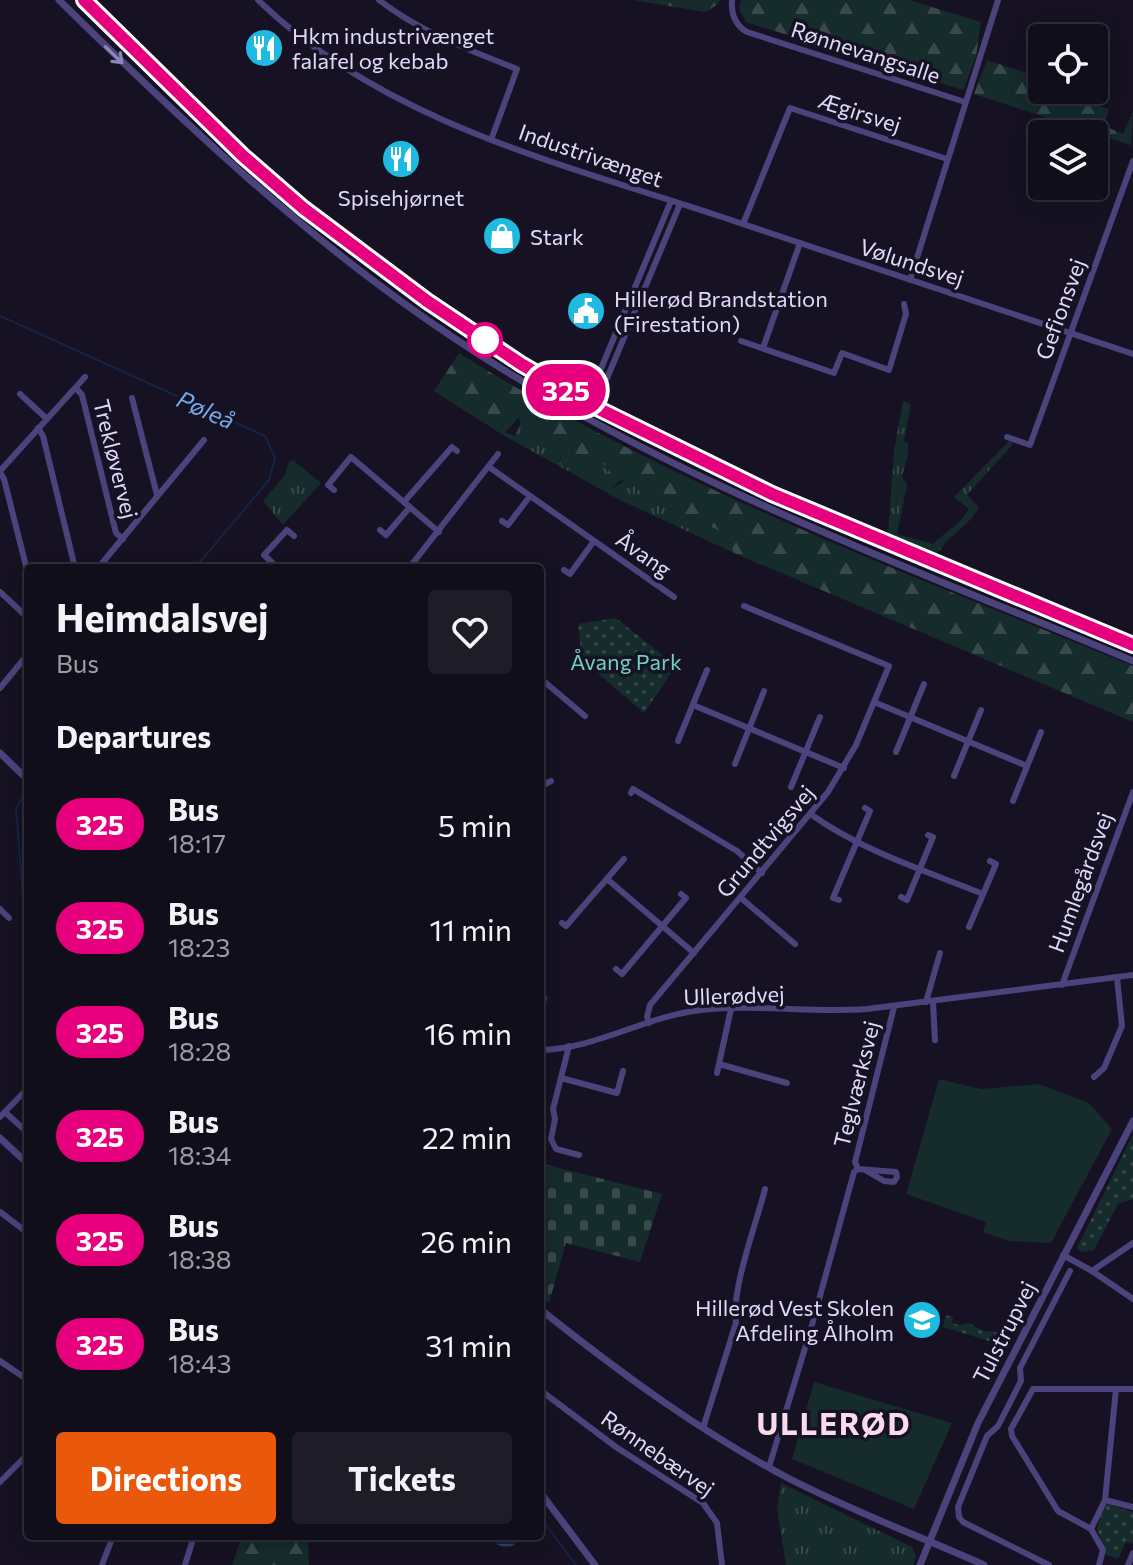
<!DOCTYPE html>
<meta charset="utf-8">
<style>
:root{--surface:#100e1a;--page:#1e1c27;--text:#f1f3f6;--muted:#9c9ca2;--line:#302e39;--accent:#ea580c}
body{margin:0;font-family:Commissioner,sans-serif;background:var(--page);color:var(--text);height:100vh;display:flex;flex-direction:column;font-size:30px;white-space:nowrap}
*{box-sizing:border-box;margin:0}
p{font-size:26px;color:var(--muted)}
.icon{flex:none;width:44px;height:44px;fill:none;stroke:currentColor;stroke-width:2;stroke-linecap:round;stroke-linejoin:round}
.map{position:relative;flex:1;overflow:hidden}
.details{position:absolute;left:24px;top:564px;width:520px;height:976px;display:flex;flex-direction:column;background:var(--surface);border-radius:8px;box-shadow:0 4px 20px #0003,0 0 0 2px var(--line)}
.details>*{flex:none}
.badge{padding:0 16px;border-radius:26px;font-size:28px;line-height:52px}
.fabs{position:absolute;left:1028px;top:24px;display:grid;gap:16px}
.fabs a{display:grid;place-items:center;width:80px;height:80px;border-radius:8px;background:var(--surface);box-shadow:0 4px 20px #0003,0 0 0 2px var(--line);font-size:40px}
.map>.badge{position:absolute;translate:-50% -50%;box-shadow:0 0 0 4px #fff}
h2{padding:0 32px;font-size:30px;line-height:72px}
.round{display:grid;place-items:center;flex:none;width:84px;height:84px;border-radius:8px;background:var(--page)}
.head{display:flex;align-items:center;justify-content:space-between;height:136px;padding:0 32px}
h1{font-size:38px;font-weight:700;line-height:60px}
.action{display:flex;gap:16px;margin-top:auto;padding:16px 32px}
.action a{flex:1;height:92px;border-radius:8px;background:var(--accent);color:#fff;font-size:32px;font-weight:700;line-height:92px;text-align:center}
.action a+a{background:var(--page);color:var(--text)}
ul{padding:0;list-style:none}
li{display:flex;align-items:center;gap:24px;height:104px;padding:0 32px}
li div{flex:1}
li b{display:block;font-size:30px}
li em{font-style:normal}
li .badge{min-width:88px;font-weight:700;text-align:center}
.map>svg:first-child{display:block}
.grass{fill:url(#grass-tufts)}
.forest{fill:url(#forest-firs)}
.cemetery{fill:url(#cemetery-stones)}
.park{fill:url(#park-dots)}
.pitch{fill:#162b2c}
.water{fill:url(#water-rules)}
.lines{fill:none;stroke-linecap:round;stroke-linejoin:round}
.stream{stroke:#152344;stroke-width:2}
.minor{stroke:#4b437c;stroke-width:6}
.tertiary{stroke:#4b437c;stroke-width:7}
.oneway{stroke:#8e86b5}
.line-casing{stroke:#fff;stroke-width:18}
.line{stroke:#e6007e;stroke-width:12}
.stop-dot{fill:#fff;stroke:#e6007e;stroke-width:4}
.labels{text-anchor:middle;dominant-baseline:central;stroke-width:7;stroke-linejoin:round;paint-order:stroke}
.poi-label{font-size:22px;fill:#e0d9fa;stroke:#161223;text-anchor:start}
.street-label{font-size:22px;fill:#e0d9fa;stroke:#161223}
.park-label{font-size:22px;fill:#6ed1c2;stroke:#161223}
.water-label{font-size:24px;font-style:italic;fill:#75a9ec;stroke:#161223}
.district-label{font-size:30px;font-weight:bold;letter-spacing:2px;fill:#fadbec;stroke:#161223}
</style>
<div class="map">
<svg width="1133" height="1565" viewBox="0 0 1133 1565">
<defs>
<pattern id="grass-tufts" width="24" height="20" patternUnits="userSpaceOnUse" patternTransform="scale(2)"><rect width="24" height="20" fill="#162b2c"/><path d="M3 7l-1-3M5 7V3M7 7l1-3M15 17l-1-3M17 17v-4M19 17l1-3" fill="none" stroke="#38494c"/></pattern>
<pattern id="forest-firs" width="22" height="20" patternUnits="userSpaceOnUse" patternTransform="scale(2)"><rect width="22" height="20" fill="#162b2c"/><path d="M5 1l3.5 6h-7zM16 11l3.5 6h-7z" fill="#38494c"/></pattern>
<pattern id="cemetery-stones" width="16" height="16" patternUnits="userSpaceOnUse" patternTransform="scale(2)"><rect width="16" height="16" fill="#162b2c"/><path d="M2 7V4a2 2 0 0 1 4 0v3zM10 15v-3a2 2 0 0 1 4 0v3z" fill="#38494c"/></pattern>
<pattern id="park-dots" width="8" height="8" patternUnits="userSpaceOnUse" patternTransform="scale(2)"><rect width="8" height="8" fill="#162b2c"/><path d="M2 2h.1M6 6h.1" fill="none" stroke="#38494c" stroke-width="1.8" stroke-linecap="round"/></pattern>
<pattern id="water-rules" width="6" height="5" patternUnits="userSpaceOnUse" patternTransform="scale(2)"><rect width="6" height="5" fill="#152344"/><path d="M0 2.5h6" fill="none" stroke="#374260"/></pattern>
</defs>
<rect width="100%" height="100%" fill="#161223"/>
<g class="grass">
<path d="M903,401L911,404L904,441L908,443V455L902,476L907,485L897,534L933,544C946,531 960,525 969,509L954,497L1009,441L1013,444L967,495L979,508C968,524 963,527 949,539C942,545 943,550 934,554L888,534L894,452Z"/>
<polygon points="520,416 564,450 559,460 567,468 572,453 602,463 611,470 611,489 625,480 661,505 725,533 734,553 620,500 503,435 505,432 514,436 521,422 518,418"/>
<polygon points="293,460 321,483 283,525 263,501 285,475 289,462"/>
<polygon points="781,1483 912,1547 916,1556 913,1565 786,1565 777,1508"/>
</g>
<g class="forest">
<polygon points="633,0 720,0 717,5 705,12"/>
<polygon points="741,0 909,0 981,22 976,57 963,90 746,22 739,10"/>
<polygon points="987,60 1042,78 1042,90 1070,90 1080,100 1109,109 1104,126 1123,134 1133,112 1131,145 974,94"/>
<path d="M459,353C669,485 904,572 1133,666V722L734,553L725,533L661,505L625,480L619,481L611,489L606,487L602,480L610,469L602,463L572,453L567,468L559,464L563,450L520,416L503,435L434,391Z"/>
<polygon points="242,1536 300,1536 308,1541 309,1565 232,1565"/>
</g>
<polygon class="cemetery" points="540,1163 662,1194 640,1262 566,1243 549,1303 540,1296"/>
<g class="park">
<polygon points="616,618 676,666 644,713 582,660 578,624"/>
<polygon points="1133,1134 1133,1199 1118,1204 1094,1250 1082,1252 1077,1248"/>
<polygon points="946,1315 953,1317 952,1323 960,1325 968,1323 984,1331 997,1332 995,1340 992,1342 943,1327"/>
<polygon points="1105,1503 1133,1512 1133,1544 1126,1542 1118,1559 1106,1554 1097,1528"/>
</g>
<g class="pitch">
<polygon points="939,1079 981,1089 1039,1084 1089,1103 1112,1129 1051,1243 1009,1241 983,1232 986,1222 906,1194"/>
<polygon points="814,1382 952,1423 914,1509 792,1459"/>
</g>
<polygon class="water" points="493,1536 519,1536 514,1545 507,1548 496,1544"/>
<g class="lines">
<g class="stream">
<polyline points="0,316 265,436 275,458 269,480 195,568"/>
<polyline points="22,798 16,809 28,959"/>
<polyline points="540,1517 576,1565"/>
</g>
<g class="minor">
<path d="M258,0C383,121 558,163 719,216C857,262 995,308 1133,354"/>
<path d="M379,0C420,32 469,50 517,69L491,140"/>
<path d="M732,0C731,14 735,25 747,32L965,102"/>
<polyline points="743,224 790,108 947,159"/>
<polyline points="910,280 998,0"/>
<polyline points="741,341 834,373 842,353 889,370 906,314 904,304"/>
<polyline points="763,348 800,243"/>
<polyline points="76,388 82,395 116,533 123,539"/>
<polyline points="20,394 47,419"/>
<polyline points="132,398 157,495"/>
<polyline points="585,417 595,407 680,204"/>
<polyline points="585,417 587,402 671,201"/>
<polyline points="38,428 43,436 75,568"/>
<polyline points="1007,437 1030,445 1133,161"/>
<polyline points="489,467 674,597"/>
<polyline points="0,471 85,377"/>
<polyline points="0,472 4,479 28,574"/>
<polyline points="334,490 328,485 351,457 439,532"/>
<polyline points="404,502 452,447 457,451"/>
<polyline points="502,521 508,525 530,496"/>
<polyline points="380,530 386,535 410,507"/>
<polyline points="98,568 204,440"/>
<polyline points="278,568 264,555 287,530 294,536"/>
<polyline points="409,568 498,454"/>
<polyline points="564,570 570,574 594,541"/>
<polyline points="0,592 28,618"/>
<polyline points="540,678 585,716"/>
<polyline points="0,688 28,654"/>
<polyline points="874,702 1027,766"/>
<polyline points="693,705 844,768"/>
<polyline points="678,741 707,670"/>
<polyline points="896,752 924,684"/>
<polyline points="735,764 764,691"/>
<polyline points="954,776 981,710"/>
<polyline points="540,787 551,781"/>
<polyline points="791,787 820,717"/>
<polyline points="631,793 633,789 737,851 762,873"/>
<polyline points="1013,801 1041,732"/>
<path d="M812,815C862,851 926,871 983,894"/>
<polyline points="607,879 694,953"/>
<polyline points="901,897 907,900 933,837 928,835"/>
<polyline points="741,898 795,944"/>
<polyline points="839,900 833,898 870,811 865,808"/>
<polyline points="0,909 9,918"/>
<polyline points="562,923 566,926 624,859"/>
<polyline points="969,927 996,864 990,861"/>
<polyline points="616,969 622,974 686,898 681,894"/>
<polyline points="1062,985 1133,792"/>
<polyline points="926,1002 940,953"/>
<polyline points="933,1002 935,1040"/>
<polyline points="540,1016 544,998"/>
<polyline points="649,1023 647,1017 650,1005 828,792 856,745 889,666 744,606"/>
<polyline points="569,1046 553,1109 555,1119 551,1139 556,1149 579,1155"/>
<path d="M540,1050C596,1049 646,1016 701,1010C756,1004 812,1013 867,1009L1133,975"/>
<polyline points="719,1064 787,1083"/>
<polyline points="717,1073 731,1009"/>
<polyline points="1094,1077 1104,1068 1122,1026 1117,978"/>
<polyline points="561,1078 617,1093 623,1071"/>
<polyline points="5,1112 28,1133"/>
<polyline points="0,1117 28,1088"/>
<polyline points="858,1169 855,1162 894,1007"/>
<polyline points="0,1212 28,1233"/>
<polyline points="1063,1255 1092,1271 1133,1299"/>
<polyline points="1092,1271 1133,1243"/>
<polyline points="0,1361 28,1380"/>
<polyline points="540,1390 616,1447 703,1503 717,1523 722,1565"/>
<path d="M703,1428L736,1323C731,1289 756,1225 765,1189"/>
<polyline points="769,1467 812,1325 854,1172 858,1169 896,1172 897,1177 894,1182 884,1181 865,1170"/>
<polyline points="0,1482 28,1454"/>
<polyline points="1105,1500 1133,1507"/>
<polyline points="1091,1529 1105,1500 1116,1389"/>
<polyline points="102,1565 113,1536"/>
<polyline points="185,1565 194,1536"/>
<polyline points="1049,1565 963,1522 959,1517 958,1507 987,1436 998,1426 1021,1381 1020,1368 1070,1271"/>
<polyline points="1099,1565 1103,1550 1091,1529 1058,1511 1012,1436 1011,1429 1033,1389 1133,1389"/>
<polyline points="1128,1565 1133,1553"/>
</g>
<g class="tertiary">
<path d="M59,0C184,123 310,243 457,340C666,479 903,564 1133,661"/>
<polyline points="84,0 243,156 303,208 427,301 521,364 595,407 772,494 1133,645"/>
<polyline points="0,753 28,780"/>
<polyline points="0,1138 28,1164"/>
<path d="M540,1309C619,1372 699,1431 788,1478C852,1511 919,1536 984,1565"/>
<polyline points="540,1492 595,1565"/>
<polyline points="920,1565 978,1423 1133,1121"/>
</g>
</g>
<defs><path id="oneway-shaft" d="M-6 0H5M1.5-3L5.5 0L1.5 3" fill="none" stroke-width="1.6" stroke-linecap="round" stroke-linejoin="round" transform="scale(2)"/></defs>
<use class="oneway" href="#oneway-shaft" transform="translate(114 55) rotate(44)"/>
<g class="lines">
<defs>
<polyline id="line" points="84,0 243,156 303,208 427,301 521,364 595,407 772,494 1133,645"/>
</defs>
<use href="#line" class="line-casing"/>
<use href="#line" class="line"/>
</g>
<defs>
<symbol id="restaurant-disc" viewBox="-11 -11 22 22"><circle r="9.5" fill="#1ebae1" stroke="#161223"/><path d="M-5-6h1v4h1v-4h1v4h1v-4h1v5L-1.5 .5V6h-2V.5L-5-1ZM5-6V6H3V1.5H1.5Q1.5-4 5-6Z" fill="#fff"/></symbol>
<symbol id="shop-disc" viewBox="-11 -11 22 22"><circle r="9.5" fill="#1ebae1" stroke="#161223"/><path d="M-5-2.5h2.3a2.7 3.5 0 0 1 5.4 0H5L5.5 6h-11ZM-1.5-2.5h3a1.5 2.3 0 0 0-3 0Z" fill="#fff"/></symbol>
<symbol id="civic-disc" viewBox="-11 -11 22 22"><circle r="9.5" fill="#1ebae1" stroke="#161223"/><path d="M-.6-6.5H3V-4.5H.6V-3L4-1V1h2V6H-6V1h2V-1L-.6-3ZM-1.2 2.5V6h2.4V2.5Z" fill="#fff"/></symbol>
<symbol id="school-disc" viewBox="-11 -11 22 22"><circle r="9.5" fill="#1ebae1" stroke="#161223"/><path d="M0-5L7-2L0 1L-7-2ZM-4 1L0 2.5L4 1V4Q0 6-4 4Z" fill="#fff"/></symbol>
</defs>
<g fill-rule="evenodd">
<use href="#restaurant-disc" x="242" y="26" width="44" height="44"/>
<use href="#restaurant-disc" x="379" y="137" width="44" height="44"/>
<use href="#shop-disc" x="480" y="214" width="44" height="44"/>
<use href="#civic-disc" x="564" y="289" width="44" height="44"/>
<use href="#school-disc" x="900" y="1298" width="44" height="44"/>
</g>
<circle class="stop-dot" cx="485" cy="340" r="16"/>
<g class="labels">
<g class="poi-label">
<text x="292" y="35">Hkm industrivænget<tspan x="292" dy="25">falafel og kebab</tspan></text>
<text x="401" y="197" text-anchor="middle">Spisehjørnet</text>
<text x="530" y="236">Stark</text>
<text x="614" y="298">Hillerød Brandstation<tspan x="614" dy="25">(Firestation)</tspan></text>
<text x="894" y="1307" text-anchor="end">Hillerød Vest Skolen<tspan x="894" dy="25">Afdeling Ålholm</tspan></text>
</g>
<g class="street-label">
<text transform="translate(866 52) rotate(18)">Rønnevangsalle</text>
<text transform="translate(860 112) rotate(18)">Ægirsvej</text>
<text transform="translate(591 155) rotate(19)">Industrivænget</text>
<text transform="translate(912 262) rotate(18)">Vølundsvej</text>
<text transform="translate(1060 309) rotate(-70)">Gefionsvej</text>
<text transform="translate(116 459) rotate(76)">Trekløvervej</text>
<text transform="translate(644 554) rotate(35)">Åvang</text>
<text transform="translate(765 841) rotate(-50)">Grundtvigsvej</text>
<text transform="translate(1080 882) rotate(-70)">Humlegårdsvej</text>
<text transform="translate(734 995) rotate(-2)">Ullerødvej</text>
<text transform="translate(856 1084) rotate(-76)">Teglværksvej</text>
<text transform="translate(1004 1332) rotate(-63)">Tulstrupvej</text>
<text transform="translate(658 1453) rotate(35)">Rønnebærvej</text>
</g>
<g class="park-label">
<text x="626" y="661">Åvang Park</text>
</g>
<g class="water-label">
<text transform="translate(206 409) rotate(24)">Pøleå</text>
</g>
<g class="district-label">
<text x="834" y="1422">ULLERØD</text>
</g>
</g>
</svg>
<div class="fabs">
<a><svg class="icon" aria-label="locate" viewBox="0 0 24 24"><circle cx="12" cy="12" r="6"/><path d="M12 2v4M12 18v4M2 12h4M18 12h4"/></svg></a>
<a><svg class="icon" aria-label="layers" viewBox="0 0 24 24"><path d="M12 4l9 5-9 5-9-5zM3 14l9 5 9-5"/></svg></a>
</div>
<b class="badge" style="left:566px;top:390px;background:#e6007e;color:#fff">325</b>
<section class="details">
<div class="head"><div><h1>Heimdalsvej</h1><p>Bus</p></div><a class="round"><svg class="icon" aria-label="heart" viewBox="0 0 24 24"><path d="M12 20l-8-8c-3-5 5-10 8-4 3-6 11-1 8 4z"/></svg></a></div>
<h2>Departures</h2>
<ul>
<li><span class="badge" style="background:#e6007e;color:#fff">325</span><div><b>Bus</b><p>18:17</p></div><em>5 min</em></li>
<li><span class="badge" style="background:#e6007e;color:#fff">325</span><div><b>Bus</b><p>18:23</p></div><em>11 min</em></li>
<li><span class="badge" style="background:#e6007e;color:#fff">325</span><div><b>Bus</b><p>18:28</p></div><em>16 min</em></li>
<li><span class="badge" style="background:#e6007e;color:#fff">325</span><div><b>Bus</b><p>18:34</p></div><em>22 min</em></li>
<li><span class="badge" style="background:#e6007e;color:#fff">325</span><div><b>Bus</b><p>18:38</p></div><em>26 min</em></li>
<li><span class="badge" style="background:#e6007e;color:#fff">325</span><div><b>Bus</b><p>18:43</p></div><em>31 min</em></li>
</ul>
<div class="action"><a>Directions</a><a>Tickets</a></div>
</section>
</div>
